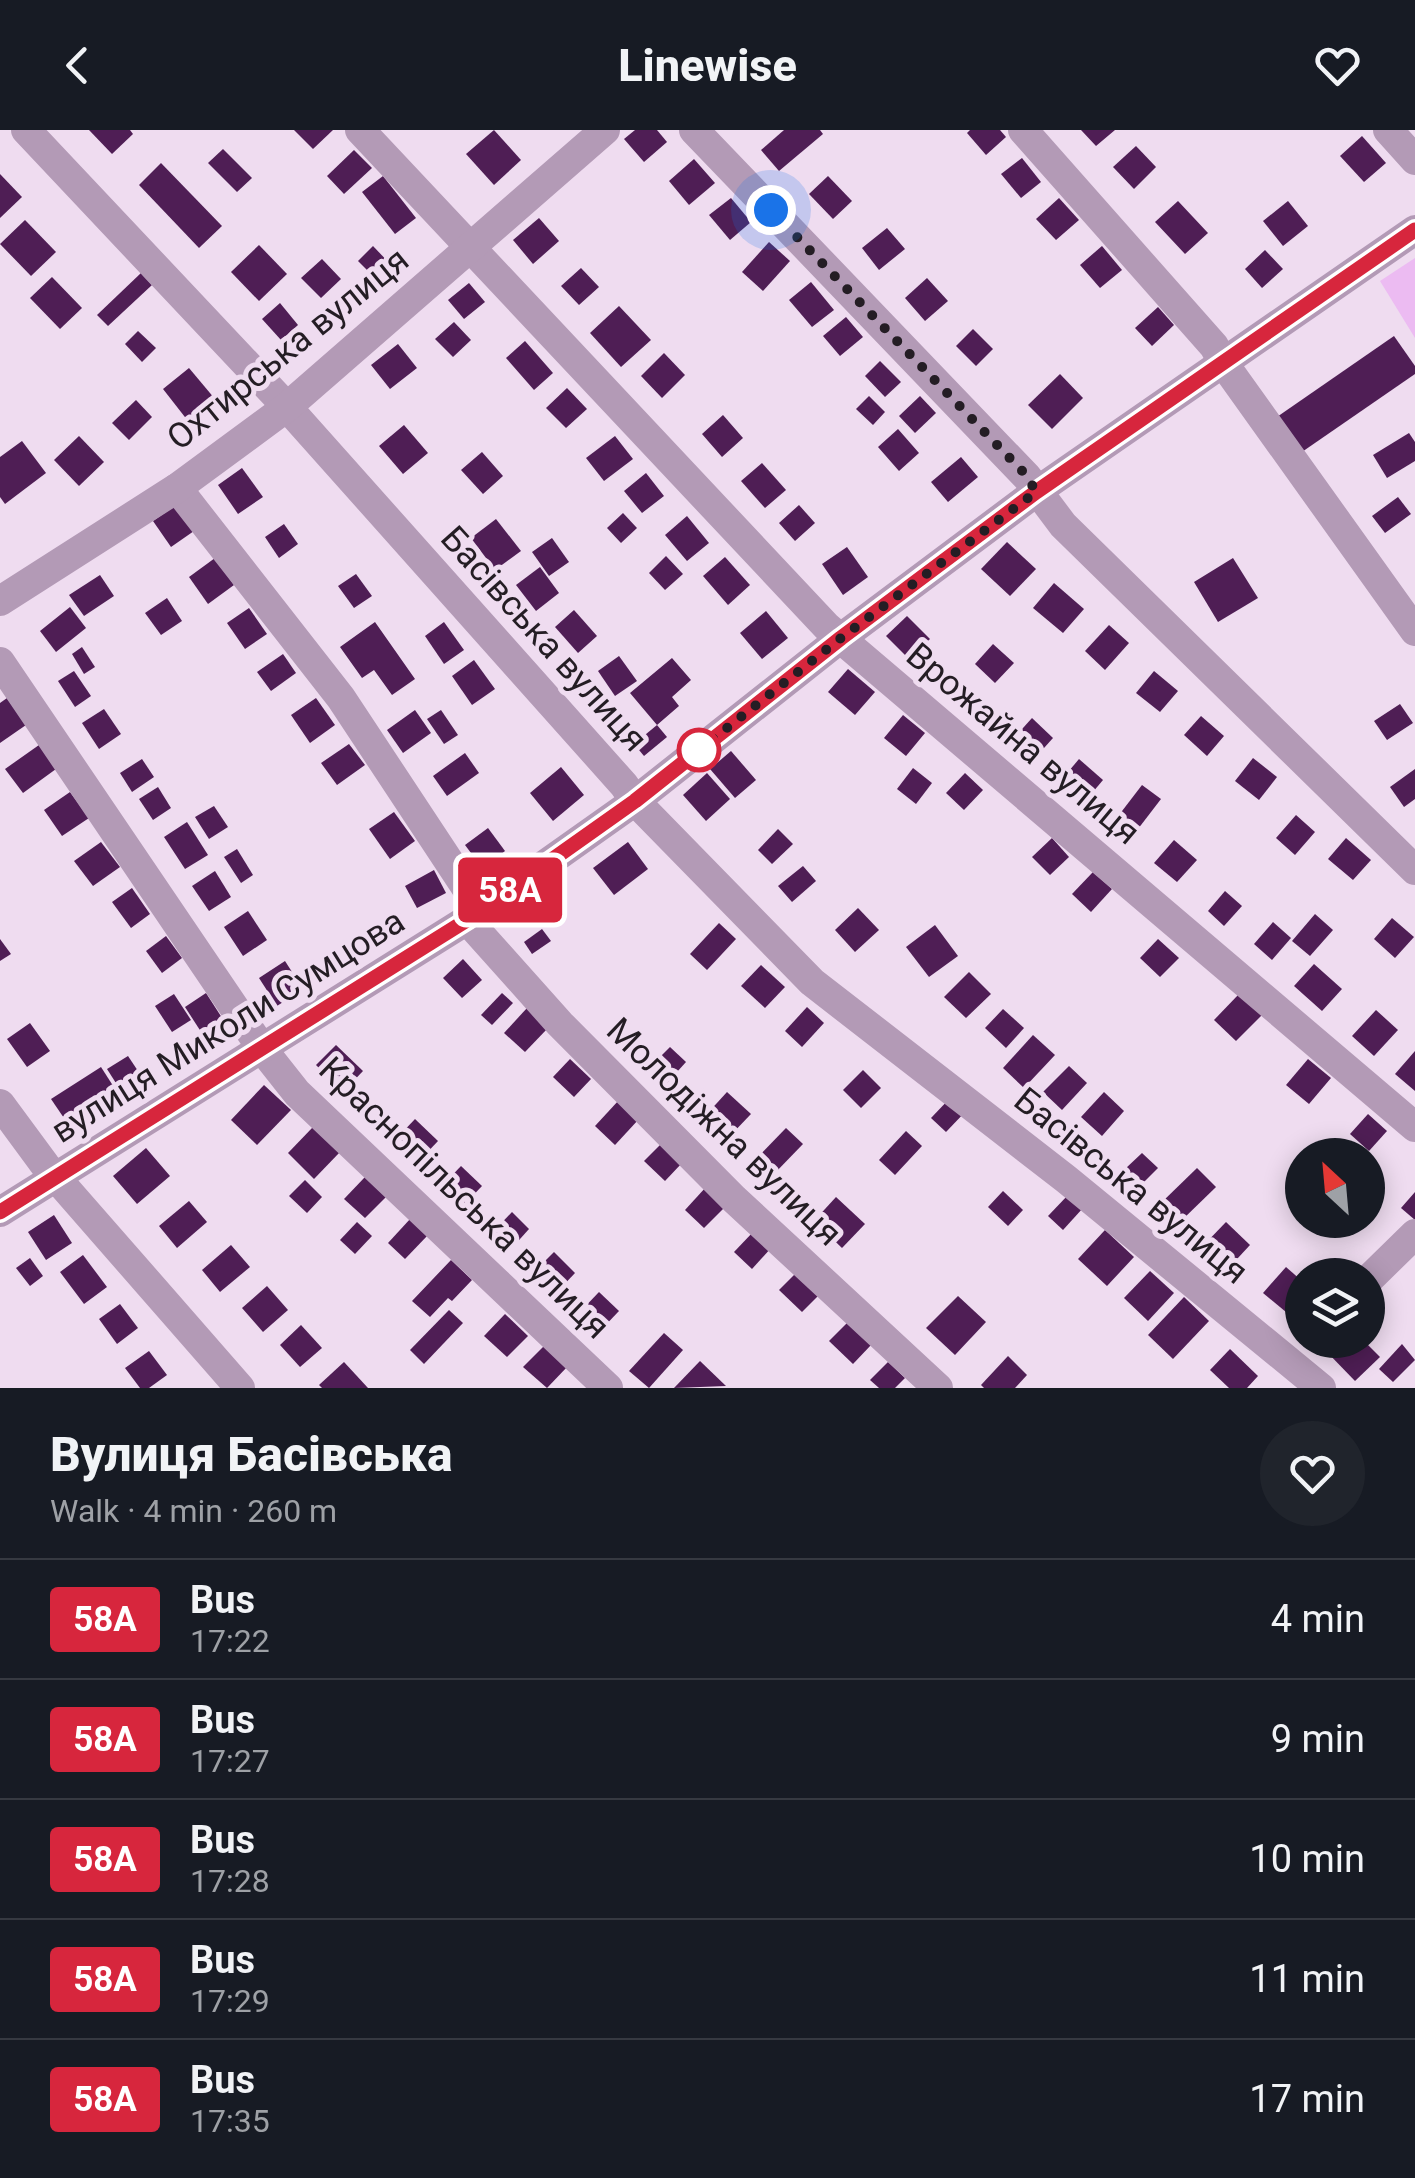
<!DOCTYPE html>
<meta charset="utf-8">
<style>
:root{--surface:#171b24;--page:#20242c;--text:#f1f3f6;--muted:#9ea1a6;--line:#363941}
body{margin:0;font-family:Roboto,sans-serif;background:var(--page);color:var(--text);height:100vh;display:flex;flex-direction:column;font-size:38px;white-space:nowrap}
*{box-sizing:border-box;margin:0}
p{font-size:32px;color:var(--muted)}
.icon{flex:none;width:55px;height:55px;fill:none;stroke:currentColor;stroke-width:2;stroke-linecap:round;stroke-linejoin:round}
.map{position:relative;height:1258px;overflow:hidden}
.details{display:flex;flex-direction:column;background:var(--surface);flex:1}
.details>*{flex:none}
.badge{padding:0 20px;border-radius:8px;font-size:35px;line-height:65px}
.needle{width:65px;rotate:334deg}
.buttons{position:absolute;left:1285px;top:1008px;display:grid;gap:20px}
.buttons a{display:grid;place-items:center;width:100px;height:100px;border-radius:50%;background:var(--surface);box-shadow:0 5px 25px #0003;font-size:50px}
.you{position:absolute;width:50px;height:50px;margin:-25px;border:8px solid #fff;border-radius:50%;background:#1a73e8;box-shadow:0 0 0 15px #1a73e833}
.map>.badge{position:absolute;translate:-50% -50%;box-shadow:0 0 0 5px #fff}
.round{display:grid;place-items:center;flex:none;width:105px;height:105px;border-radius:52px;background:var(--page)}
.summary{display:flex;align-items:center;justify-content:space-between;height:170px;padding:0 50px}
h1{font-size:48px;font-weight:800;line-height:75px}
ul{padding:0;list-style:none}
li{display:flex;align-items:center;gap:30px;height:120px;padding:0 50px;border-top:2px solid var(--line)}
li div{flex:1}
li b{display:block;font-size:38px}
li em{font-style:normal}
li .badge{min-width:110px;font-weight:700;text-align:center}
header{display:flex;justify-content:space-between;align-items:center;height:130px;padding:0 50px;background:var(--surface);font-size:45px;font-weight:800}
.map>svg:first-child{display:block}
.green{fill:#ecbbf2}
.building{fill:#4f1e55}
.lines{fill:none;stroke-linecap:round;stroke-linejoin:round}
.minor{stroke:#b39ab6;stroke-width:30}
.line-casing{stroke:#fff;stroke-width:22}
.line{stroke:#d7263d;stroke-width:15}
.walk{stroke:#241d24;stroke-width:10;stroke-dasharray:0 18}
.stop-dot{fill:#fff;stroke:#d7263d;stroke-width:5}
.labels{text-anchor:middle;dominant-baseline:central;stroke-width:10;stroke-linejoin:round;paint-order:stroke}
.street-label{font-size:35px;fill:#241d24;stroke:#efdcf0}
</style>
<header><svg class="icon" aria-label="back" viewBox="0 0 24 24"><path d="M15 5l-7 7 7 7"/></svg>Linewise<svg class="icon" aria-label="heart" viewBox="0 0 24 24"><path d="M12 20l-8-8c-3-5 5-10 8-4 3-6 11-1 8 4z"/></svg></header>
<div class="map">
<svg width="1415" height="1258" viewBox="0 0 1415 1258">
<rect width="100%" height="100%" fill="#efdcf0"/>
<polygon class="green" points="1415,128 1415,208 1380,151"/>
<g class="building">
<polygon points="89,0 130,0 133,4 112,24"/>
<polygon points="294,0 333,0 313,19"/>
<polygon points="494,0 521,30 494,55 466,24"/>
<polygon points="635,0 657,0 667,12 644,32 624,9"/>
<polygon points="784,0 820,0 823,4 779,41 761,20"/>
<polygon points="970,0 1000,0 1006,7 986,25 967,3"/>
<polygon points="1081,0 1115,0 1096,16"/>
<polygon points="1362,6 1386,33 1364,52 1340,26"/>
<polygon points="1136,16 1156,37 1134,59 1113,37"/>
<polygon points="223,19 252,48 237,62 208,33"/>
<polygon points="354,20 372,38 344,64 327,46"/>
<polygon points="1022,28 1041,52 1021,68 1001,44"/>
<polygon points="694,29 715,53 689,75 669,51"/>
<polygon points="161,33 222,96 199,118 139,55"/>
<polygon points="0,44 22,67 0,88"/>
<polygon points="383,46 416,88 395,104 362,62"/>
<polygon points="828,46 852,71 833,89 809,64"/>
<polygon points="731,68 751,92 730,110 709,85"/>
<polygon points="1059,68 1079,90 1056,110 1036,89"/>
<polygon points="1178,71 1208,103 1185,124 1155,92"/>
<polygon points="1288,71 1308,96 1283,116 1263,91"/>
<polygon points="539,88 559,111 533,134 513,110"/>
<polygon points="25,90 56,122 31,146 0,114"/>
<polygon points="887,98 905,119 879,140 862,118"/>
<polygon points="769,112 790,131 763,161 742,142"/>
<polygon points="259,115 287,144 259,171 231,142"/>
<polygon points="373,116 394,138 379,152 358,131"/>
<polygon points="1102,116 1122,140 1100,158 1080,135"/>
<polygon points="1265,120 1283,139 1262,158 1245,139"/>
<polygon points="322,129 341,149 321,168 301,148"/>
<polygon points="581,138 599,157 579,175 561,156"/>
<polygon points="141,143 152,155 108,196 97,185"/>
<polygon points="52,147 82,178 60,199 30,168"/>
<polygon points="927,148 948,171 925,191 905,168"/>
<polygon points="811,152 834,180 812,197 789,170"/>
<polygon points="469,153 485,172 464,189 448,170"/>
<polygon points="280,173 298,195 281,210 262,189"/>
<polygon points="619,176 651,210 621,237 590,203"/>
<polygon points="1158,177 1174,195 1152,216 1135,198"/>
<polygon points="846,187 863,207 840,226 823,206"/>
<polygon points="454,192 471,210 453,227 435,209"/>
<polygon points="973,199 993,219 976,236 956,216"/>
<polygon points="138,201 156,218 142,232 125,214"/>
<polygon points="1394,206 1415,236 1415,244 1299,324 1274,289"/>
<polygon points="525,211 553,243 534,260 506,228"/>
<polygon points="398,214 417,238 390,259 371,235"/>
<polygon points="664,223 685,245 662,268 641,246"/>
<polygon points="880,231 901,252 885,267 865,246"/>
<polygon points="189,238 215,269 188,291 163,259"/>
<polygon points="1060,244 1083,268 1052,299 1028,275"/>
<polygon points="567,258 587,279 566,298 546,278"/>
<polygon points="869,266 885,282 873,295 856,279"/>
<polygon points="920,266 936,283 915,303 899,286"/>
<polygon points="136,270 152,287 129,310 112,293"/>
<polygon points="723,285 743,308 722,327 702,304"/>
<polygon points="404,295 428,323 403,344 379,316"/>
<polygon points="898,299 919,323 899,341 878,317"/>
<polygon points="1409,303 1415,312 1415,331 1387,348 1373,325"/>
<polygon points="79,306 104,332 79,356 54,330"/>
<polygon points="615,306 633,329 604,351 586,328"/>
<polygon points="22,311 46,343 5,374 0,367 0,327"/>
<polygon points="482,322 503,346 483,364 461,340"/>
<polygon points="961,327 978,347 948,372 931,352"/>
<polygon points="762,333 786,360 765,378 741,351"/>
<polygon points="242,338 263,367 238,384 218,355"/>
<polygon points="646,343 664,366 642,383 624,361"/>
<polygon points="1398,367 1411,384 1385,403 1372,386"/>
<polygon points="176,375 194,401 171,417 153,391"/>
<polygon points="799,375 815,393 795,411 779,393"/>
<polygon points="623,383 637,398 621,413 607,398"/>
<polygon points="687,386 709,413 687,431 665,405"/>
<polygon points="496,389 521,421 495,440 471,408"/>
<polygon points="284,394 298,414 279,428 265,407"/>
<polygon points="552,408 569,432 549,446 532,422"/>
<polygon points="1007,412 1036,439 1010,466 981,439"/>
<polygon points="847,417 868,447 843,465 822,434"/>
<polygon points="666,426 683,444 665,460 649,443"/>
<polygon points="725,427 750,455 728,475 703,446"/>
<polygon points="215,428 234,455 208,474 189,447"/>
<polygon points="1233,428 1258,468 1218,492 1194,452"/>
<polygon points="540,437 559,463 536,481 516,455"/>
<polygon points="356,444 372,466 354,478 338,456"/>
<polygon points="100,445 114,466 84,486 69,465"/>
<polygon points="1054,453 1084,479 1063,503 1033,478"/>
<polygon points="167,468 182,491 161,505 145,483"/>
<polygon points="70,477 86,498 56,522 40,501"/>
<polygon points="249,478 267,504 245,519 227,493"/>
<polygon points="574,480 597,506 578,523 555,497"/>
<polygon points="766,481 788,508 762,529 740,503"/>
<polygon points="907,486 930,509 909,529 886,506"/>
<polygon points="375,492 415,549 392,565 374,540 362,548 340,517"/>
<polygon points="444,492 464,520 444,534 425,506"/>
<polygon points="1109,495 1129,513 1105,540 1085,521"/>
<polygon points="993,514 1014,533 995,553 975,534"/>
<polygon points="82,517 95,537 84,544 72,524"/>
<polygon points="283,524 296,543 271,561 257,542"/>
<polygon points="619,526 637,551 615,566 598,541"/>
<polygon points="672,528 691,550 672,567 679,576 657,595 630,563"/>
<polygon points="474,530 495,559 472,575 452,546"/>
<polygon points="848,539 875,562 855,585 828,562"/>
<polygon points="74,541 91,566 75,577 58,551"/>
<polygon points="1154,541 1178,561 1160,582 1136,563"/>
<polygon points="7,568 26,595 0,613 0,573"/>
<polygon points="316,568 335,595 310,613 291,585"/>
<polygon points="1400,574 1413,593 1387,610 1374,591"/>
<polygon points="104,579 121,604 99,619 82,593"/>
<polygon points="415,580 431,603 403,623 387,600"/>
<polygon points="441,580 458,605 444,614 427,589"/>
<polygon points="903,585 925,603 906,626 884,608"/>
<polygon points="1201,586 1224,606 1207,626 1184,605"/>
<polygon points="1032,588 1053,608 1035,628 1014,608"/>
<polygon points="657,595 667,607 644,626 634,614"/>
<polygon points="349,614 365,635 337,655 321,633"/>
<polygon points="39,615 56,639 23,663 5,639"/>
<polygon points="731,621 756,650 735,668 710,639"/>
<polygon points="465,623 479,643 447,666 433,646"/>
<polygon points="1253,628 1277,647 1259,670 1235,651"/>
<polygon points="142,629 154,647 132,662 120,643"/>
<polygon points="1079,629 1103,650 1082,675 1058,654"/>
<polygon points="561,637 584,665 553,691 530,663"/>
<polygon points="913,638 932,653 916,674 897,659"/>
<polygon points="1415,639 1415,669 1404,677 1390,657"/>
<polygon points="707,643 730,669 706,691 683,665"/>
<polygon points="965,643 983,660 964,680 946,663"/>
<polygon points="1142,655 1161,669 1128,712 1109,698"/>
<polygon points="158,657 171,678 153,690 139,669"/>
<polygon points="70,662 89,688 62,706 44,680"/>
<polygon points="214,676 228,697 209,709 195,687"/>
<polygon points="394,682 415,711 390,729 369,699"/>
<polygon points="1296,685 1315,702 1295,725 1276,708"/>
<polygon points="187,692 208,725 185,739 164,707"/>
<polygon points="488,698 505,721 483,739 465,715"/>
<polygon points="778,699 793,714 772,734 758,720"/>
<polygon points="1052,708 1069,727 1050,745 1032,727"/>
<polygon points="1346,708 1371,730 1353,750 1328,729"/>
<polygon points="1174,710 1197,730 1177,752 1154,733"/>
<polygon points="101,712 120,737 93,756 74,731"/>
<polygon points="628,712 648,739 614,765 593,738"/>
<polygon points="237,719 253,745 241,753 224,727"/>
<polygon points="803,736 816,751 792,772 778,756"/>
<polygon points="434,740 446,763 417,778 405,756"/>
<polygon points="215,741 231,767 209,781 192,756"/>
<polygon points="1093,742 1112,759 1091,782 1072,764"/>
<polygon points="132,758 150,784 131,798 112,772"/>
<polygon points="1225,761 1242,776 1224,796 1208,781"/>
<polygon points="858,778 879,800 855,822 835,800"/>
<polygon points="248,781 267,810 243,826 224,797"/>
<polygon points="1315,784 1333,800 1310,826 1292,811"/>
<polygon points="1392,788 1414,807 1395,828 1374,809"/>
<polygon points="1273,792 1291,808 1272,830 1254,814"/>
<polygon points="719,793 736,809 707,840 690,824"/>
<polygon points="935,795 958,826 929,847 906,817"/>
<polygon points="542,799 551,811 532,824 524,812"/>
<polygon points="166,806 182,828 162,843 146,821"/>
<polygon points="0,809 11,824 0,831"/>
<polygon points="1158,809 1179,828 1160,847 1140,828"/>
<polygon points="463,829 482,850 462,868 443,848"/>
<polygon points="285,831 303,859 277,876 259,848"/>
<polygon points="1314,834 1342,859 1322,881 1294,856"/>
<polygon points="761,835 785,857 765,878 741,856"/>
<polygon points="969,842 991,864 966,888 944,867"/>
<polygon points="206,863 226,894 205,908 185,877"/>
<polygon points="502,863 513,873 492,895 481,885"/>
<polygon points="174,864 191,890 172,902 155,876"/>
<polygon points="1239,864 1262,885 1236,911 1214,890"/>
<polygon points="807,877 824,893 802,917 785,901"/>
<polygon points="527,878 548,898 525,922 504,903"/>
<polygon points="1003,879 1024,898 1006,918 985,898"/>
<polygon points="1376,880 1398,900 1374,926 1352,906"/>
<polygon points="30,893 50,921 27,937 7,909"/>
<polygon points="1033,905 1055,925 1024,958 1003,938"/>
<polygon points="336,915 363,941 343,962 316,935"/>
<polygon points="670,917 686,932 667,953 650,937"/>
<polygon points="1415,921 1415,961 1395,944"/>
<polygon points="128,926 142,947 121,961 107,939"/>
<polygon points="570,929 591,949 574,967 553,947"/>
<polygon points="1308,929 1331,948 1309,974 1286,955"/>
<polygon points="1069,936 1087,953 1062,980 1043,962"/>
<polygon points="101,937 117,962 68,994 51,969"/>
<polygon points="863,940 881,958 861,978 843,960"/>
<polygon points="264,955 291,980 257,1015 231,990"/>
<polygon points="727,962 751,984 729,1007 706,985"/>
<polygon points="1104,962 1124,981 1102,1006 1081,987"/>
<polygon points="952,966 967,980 946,1002 931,988"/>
<polygon points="619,970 639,989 615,1015 595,996"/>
<polygon points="1368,984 1387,1001 1369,1021 1350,1004"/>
<polygon points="415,989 438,1011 421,1029 398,1007"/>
<polygon points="313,997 340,1022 314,1049 288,1023"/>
<polygon points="786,998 803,1014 773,1045 756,1029"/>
<polygon points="906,1001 922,1016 895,1045 879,1030"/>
<polygon points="661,1014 682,1033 665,1051 644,1031"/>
<polygon points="146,1018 170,1046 137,1074 113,1046"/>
<polygon points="1142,1023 1158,1038 1141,1055 1125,1039"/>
<polygon points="461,1036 482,1056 462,1077 441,1057"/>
<polygon points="1368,1037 1383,1055 1368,1068"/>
<polygon points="1197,1038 1216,1057 1180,1092 1161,1073"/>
<polygon points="365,1047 386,1067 365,1088 344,1069"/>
<polygon points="305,1050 322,1067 307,1083 289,1066"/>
<polygon points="706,1057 726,1076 704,1098 685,1080"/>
<polygon points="1003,1061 1023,1080 1008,1096 988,1077"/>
<polygon points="1415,1062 1415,1090 1401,1078"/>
<polygon points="1069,1064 1083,1078 1063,1100 1048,1086"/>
<polygon points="836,1067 865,1094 842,1118 814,1091"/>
<polygon points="189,1071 207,1092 177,1118 159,1096"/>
<polygon points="512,1082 529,1099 511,1119 493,1102"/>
<polygon points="54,1085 72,1113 46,1130 28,1102"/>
<polygon points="411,1088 428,1105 405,1129 388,1113"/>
<polygon points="357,1092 372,1106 355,1124 340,1110"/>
<polygon points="1226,1092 1250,1115 1225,1142 1200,1119"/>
<polygon points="1105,1100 1134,1127 1107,1156 1078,1129"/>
<polygon points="754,1101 772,1117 752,1139 734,1122"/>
<polygon points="231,1115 250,1137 220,1162 202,1140"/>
<polygon points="554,1122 575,1143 558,1161 536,1140"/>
<polygon points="83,1125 107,1157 84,1174 60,1142"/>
<polygon points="30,1128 43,1146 30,1156 16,1138"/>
<polygon points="451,1130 472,1150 452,1171 448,1168 430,1187 412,1171"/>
<polygon points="1286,1137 1302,1151 1302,1162 1286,1182 1263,1163"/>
<polygon points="1150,1141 1174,1163 1148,1191 1124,1168"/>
<polygon points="795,1144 818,1166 802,1182 779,1160"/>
<polygon points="267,1156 288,1180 263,1202 242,1178"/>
<polygon points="599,1162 619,1181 598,1203 578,1184"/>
<polygon points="958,1166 986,1192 955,1225 926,1198"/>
<polygon points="1184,1167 1209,1191 1173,1229 1148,1205"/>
<polygon points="120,1174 138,1198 117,1214 99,1189"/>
<polygon points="449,1180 463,1193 424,1234 410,1220"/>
<polygon points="505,1184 528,1206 507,1227 484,1206"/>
<polygon points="849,1191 872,1214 853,1234 829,1211"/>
<polygon points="301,1195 322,1218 300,1237 280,1215"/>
<polygon points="664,1203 683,1220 649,1258 629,1241"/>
<polygon points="1333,1210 1363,1210 1380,1227 1355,1251 1324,1219"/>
<polygon points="1402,1214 1415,1230 1393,1252 1379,1239"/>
<polygon points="545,1215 568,1236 547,1258 523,1237"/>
<polygon points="1230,1219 1258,1246 1247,1258 1229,1258 1210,1240"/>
<polygon points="149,1221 167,1245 149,1258 140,1258 125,1238"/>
<polygon points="1008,1226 1027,1245 1015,1258 984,1258 981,1255"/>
<polygon points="700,1231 726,1256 674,1258"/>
<polygon points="344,1232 368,1258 322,1258 319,1255"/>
<polygon points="888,1232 905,1248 895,1258 879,1258 870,1250"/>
</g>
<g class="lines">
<g class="minor">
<polyline points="26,0 287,277 624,655 635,671 812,852 1066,1049 1321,1258"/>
<polyline points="360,0 827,497 1415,997"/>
<polyline points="694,0 1027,347 1063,395 1415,740"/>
<polyline points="1023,0 1214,216 1224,234 1415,501"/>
<polyline points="1388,0 1415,30"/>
<polyline points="177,358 341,568 481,780"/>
<polyline points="0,471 177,358 287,277 605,0"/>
<polyline points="0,532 263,920 297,963 608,1258"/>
<polyline points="467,790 560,894 734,1069 938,1258"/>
<polyline points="0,974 45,1035 240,1258"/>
<polyline points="0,1082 467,790 635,671 841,508 1036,362 1415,100"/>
<polyline points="1368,1150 1415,1104"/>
</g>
</g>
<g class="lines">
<defs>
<polyline id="line" points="0,1082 467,790 635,671 841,508 1036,362 1415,100"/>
</defs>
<use href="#line" class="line-casing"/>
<use href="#line" class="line"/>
<polyline class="walk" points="699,620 841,508 1036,362 1027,346 771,80"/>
</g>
<circle class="stop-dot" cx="699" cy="620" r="20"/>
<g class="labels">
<g class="street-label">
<text transform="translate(288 219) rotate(-39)">Охтирська вулиця</text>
<text transform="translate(544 509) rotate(48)">Басівська вулиця</text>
<text transform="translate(1023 614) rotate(40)">Врожайна вулиця</text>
<text transform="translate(228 896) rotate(-32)">вулиця Миколи Сумцова</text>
<text transform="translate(724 1002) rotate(44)">Молодіжна вулиця</text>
<text transform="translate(1131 1056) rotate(39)">Басівська вулиця</text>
<text transform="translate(464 1068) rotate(44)">Краснопільська вулиця</text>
</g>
</g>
</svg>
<div class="buttons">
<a><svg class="needle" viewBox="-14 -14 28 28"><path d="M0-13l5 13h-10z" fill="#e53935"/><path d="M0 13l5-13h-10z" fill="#9ea1a6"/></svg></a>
<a><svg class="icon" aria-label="layers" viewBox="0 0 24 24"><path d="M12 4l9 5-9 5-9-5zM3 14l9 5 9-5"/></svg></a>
</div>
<div class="you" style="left:771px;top:80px"></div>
<b class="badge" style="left:510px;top:760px;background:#d7263d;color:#fff">58А</b>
</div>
<section class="details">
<div class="summary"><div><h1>Вулиця Басівська</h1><p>Walk · 4 min · 260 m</p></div><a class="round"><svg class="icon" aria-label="heart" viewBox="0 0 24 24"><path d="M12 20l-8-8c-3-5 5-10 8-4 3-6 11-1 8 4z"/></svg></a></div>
<ul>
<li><span class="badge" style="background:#d7263d;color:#fff">58А</span><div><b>Bus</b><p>17:22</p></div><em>4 min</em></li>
<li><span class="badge" style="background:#d7263d;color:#fff">58А</span><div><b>Bus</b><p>17:27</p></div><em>9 min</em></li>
<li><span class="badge" style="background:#d7263d;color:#fff">58А</span><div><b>Bus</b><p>17:28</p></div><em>10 min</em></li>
<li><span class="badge" style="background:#d7263d;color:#fff">58А</span><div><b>Bus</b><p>17:29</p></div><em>11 min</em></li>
<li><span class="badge" style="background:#d7263d;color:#fff">58А</span><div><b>Bus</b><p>17:35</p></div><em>17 min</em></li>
</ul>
</section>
